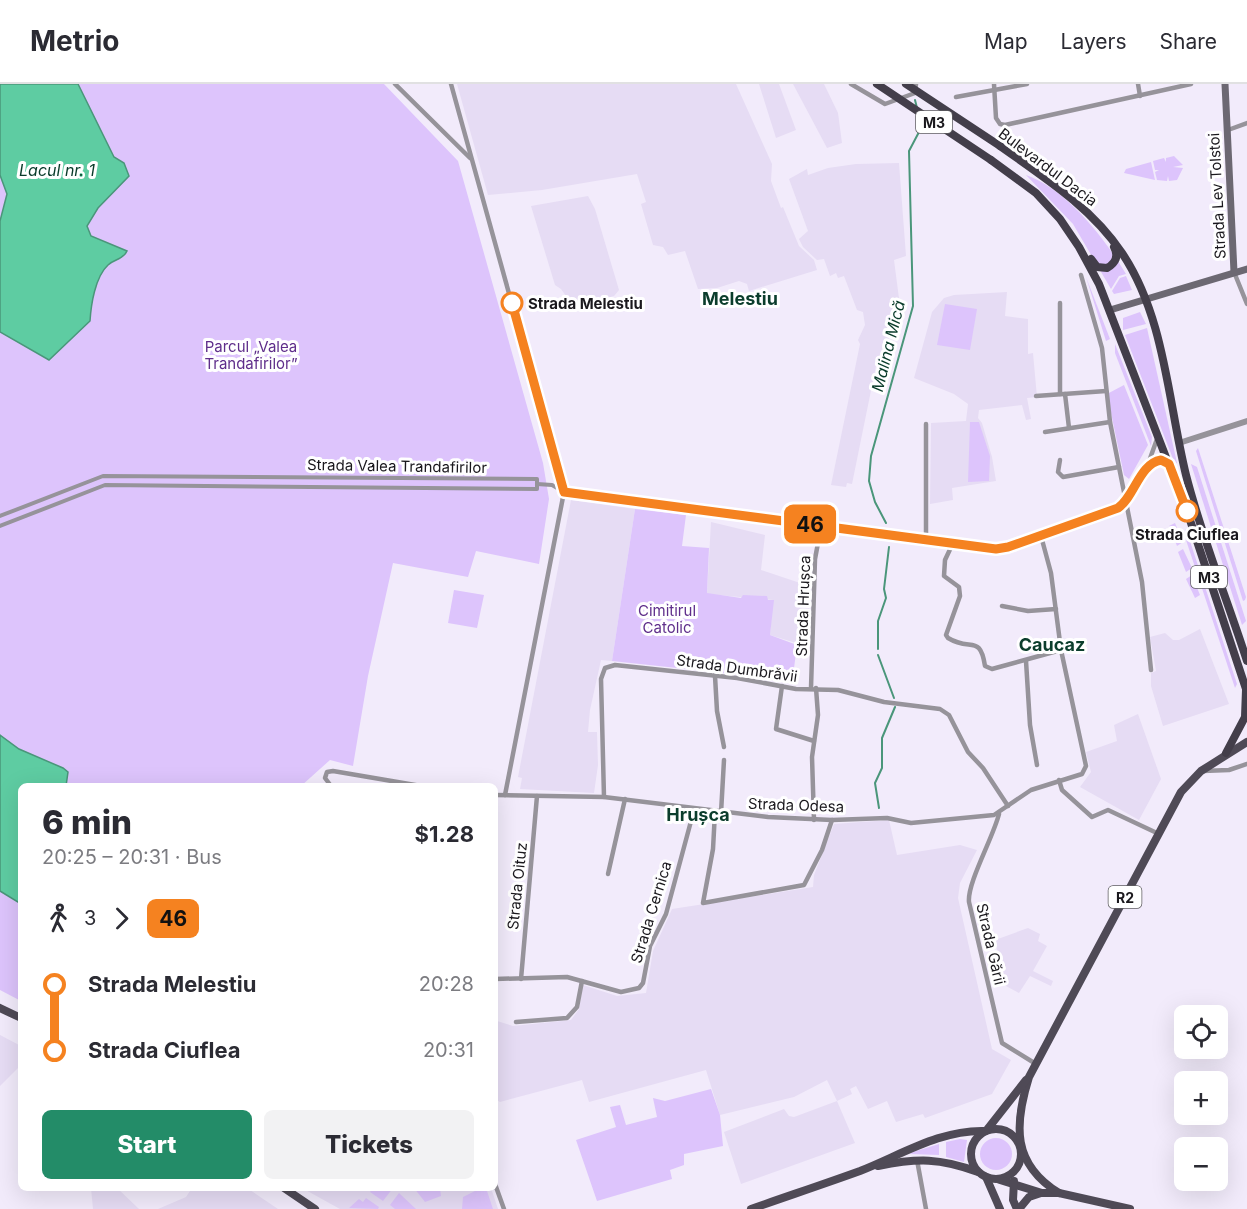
<!DOCTYPE html>
<meta charset="utf-8">
<style>
:root{--surface:#fff;--page:#f2f2f3;--text:#2b2b33;--muted:#7c7c81;--line:#e1e1e2;--accent:#238c68}
body{margin:0;font-family:Inter,sans-serif;background:var(--page);color:var(--text);height:100vh;display:flex;flex-direction:column;font-size:22px;white-space:nowrap}
*{box-sizing:border-box;margin:0}
p{font-size:20px;color:var(--muted)}
.icon{flex:none;width:33px;height:33px;fill:none;stroke:currentColor;stroke-width:2;stroke-linecap:round;stroke-linejoin:round}
.map{position:relative;flex:1;overflow:hidden}
.drawer{position:absolute;left:18px;top:699px;width:480px;height:408px;display:flex;flex-direction:column;background:var(--surface);border-radius:9px;box-shadow:0 6px 24px #0002}
.drawer>*{flex:none}
.badge{padding:0 12px;border-radius:9px;font-size:21px;line-height:39px}
.fabs{position:absolute;left:1174px;top:921px;display:grid;gap:12px}
.fabs a{display:grid;place-items:center;width:54px;height:54px;border-radius:9px;background:var(--surface);box-shadow:0 6px 24px #0002;font-size:30px}
.map>.badge{position:absolute;translate:-50% -50%;box-shadow:0 0 0 3px #fff}
.legs{display:flex;align-items:center;gap:9px;height:66px;padding:0 24px;font-size:20px}
.legs p{margin-inline-start:auto}
.summary{display:flex;align-items:center;justify-content:space-between;height:102px;padding:0 24px}
h1{font-size:33px;font-weight:800;line-height:45px}
.button{display:flex;gap:12px;margin-top:auto;padding:12px 24px}
.button a{flex:1;height:69px;border-radius:9px;background:var(--accent);color:#fff;font-size:24px;font-weight:800;line-height:69px;text-align:center}
.button a+a{background:var(--page);color:var(--text)}
ul{padding:0 24px;list-style:none}
li{display:flex;align-items:center;gap:21px;height:66px;font-size:22px}
li i{display:grid;place-items:center;width:9px;height:100%;margin:0 8px;background:currentColor}
li i::after{content:'';width:15px;height:15px;margin:-8px;border:4px solid;border-radius:50%;background:var(--surface)}
li p{margin-inline-start:auto}
li:first-child i{background:linear-gradient(#0000 50%,currentColor 0)}
li:last-child i{background:linear-gradient(currentColor 50%,#0000 0)}
header{display:flex;align-items:center;gap:36px;box-sizing:border-box;height:84px;padding:0 30px;background:var(--surface);border-bottom:2px solid var(--line)}
header strong{font-size:28px}
nav{display:flex;gap:33px;margin-inline-start:auto;font-size:21px}
.map>svg:first-child{display:block}
.built{fill:#e6dcf4}
.green{fill:#ddc4fc}
.water{fill:#5ecca2;stroke:#4a967a;stroke-width:1.5}
.lines{fill:none;stroke-linecap:round;stroke-linejoin:round}
.stream{stroke:#4a967a;stroke-width:2}
.pedestrian{stroke:#96939a;stroke-width:4}
.minor{stroke:#96939a;stroke-width:4.5}
.tertiary{stroke:#96939a;stroke-width:6}
.secondary{stroke:#6c6872;stroke-width:7}
.primary{stroke:#4f4a56;stroke-width:8}
.trunk{stroke:#433e4a;stroke-width:8}
.trunk-bridge{stroke:#433e4a;stroke-width:8}
.line-1-casing{stroke:#fff;stroke-width:14}
.line-1{stroke:#f58220;stroke-width:9}
.stop-1-dot{fill:#fff;stroke:#f58220;stroke-width:3}
.labels{text-anchor:middle;dominant-baseline:central;stroke-width:6;stroke-linejoin:round;paint-order:stroke}
.shield{fill:#fff;stroke:#5f5d61;stroke-width:1.5}
.shield-label{font-size:14px;font-weight:bold;fill:#1a181d}
.street-label{font-size:15px;fill:#1a181d;stroke:#fff}
.stop-label{font-size:15px;font-weight:bold;fill:#1a181d;stroke:#fff;text-anchor:start}
.park-label{font-size:15px;fill:#5f2e8b;stroke:#fff}
.water-label{font-size:16px;font-style:italic;fill:#093b2a;stroke:#fff}
.quarter-label{font-size:18px;font-weight:bold;fill:#0b3d2c;stroke:#fff}
</style>
<header>
<strong>Metrio</strong>
<nav><a>Map</a><a>Layers</a><a>Share</a></nav>
</header>
<div class="map">
<svg width="1247" height="1125" viewBox="0 0 1247 1125">
<rect width="100%" height="100%" fill="#f2ebfb"/>
<g class="built">
<polygon points="457,0 736,0 772,80 771,97 781,124 783,123 799,162 814,176 817,186 749,207 747,200 739,197 717,204 698,205 685,167 668,171 663,163 653,161 641,120 646,118 637,90 542,106 488,111"/>
<polygon points="759,0 779,0 796,46 776,54"/>
<polygon points="793,0 824,0 838,29 842,59 827,64"/>
<polygon points="899,79 906,172 894,176 900,222 899,239 892,251 883,260 885,267 882,278 877,277 852,400 847,399 846,403 831,401 860,260 858,256 865,241 863,228 857,226 844,192 838,194 836,189 830,192 824,175 817,176 803,163 799,155 808,147 789,95 807,85 808,91 828,84 856,80"/>
<polygon points="588,112 595,125 619,206 614,212 574,223 561,205 555,201 531,122"/>
<polygon points="1007,208 1005,232 1028,235 1028,270 1033,269 1037,313 1027,314 1031,335 1026,336 1022,321 979,326 978,334 982,339 992,373 996,397 952,404 953,416 930,420 931,339 966,337 968,320 954,310 914,294 932,228 944,214 954,211"/>
<polygon points="571,416 635,425 612,577 601,576 590,626 588,648 597,648 598,681 594,709 520,705 522,694 518,693"/>
<polygon points="711,438 765,451 761,486 809,502 809,563 770,551 773,516 707,510"/>
<polygon points="1200,545 1229,620 1163,642 1151,602 1151,589 1156,587 1150,553 1165,549 1173,556 1179,556"/>
<polygon points="1138,630 1161,695 1139,736 1080,703 1091,688 1086,668 1117,657 1114,641"/>
<polygon points="889,736 897,771 960,761 977,766 960,799 958,814 992,965 1011,976 992,1010 925,1034 923,1030 896,1038 887,1017 868,1025 856,1002 850,1005 852,1010 837,1017 855,1059 741,1100 724,1048 784,1025 789,1032 794,1033 837,1017 827,996 794,1013 720,1031 706,986 589,1018 582,996 500,1018 495,1015 497,937 513,942 571,936 579,925 583,901 617,912 646,909 653,867 672,825 813,803 814,791 834,740"/>
<polygon points="1028,844 1040,850 1038,857 1047,862 1033,887 1053,897 1051,902 1030,892 1019,909 995,896 1001,884 995,856"/>
<polygon points="0,951 21,962 21,981 0,1002"/>
<polygon points="91,1104 117,1104 139,1125 93,1125"/>
<polygon points="192,1104 247,1104 278,1125 158,1125 186,1113"/>
<polygon points="302,1104 491,1104 498,1125 340,1125"/>
</g>
<g class="green">
<polygon points="0,0 384,0 458,77 543,379 549,415 539,480 476,467 468,493 393,479 368,592 353,682 330,676 301,702 21,702 21,917 0,906"/>
<polygon points="1174,72 1183,81 1173,83 1183,84 1177,96 1169,97 1168,92 1167,97 1157,96 1155,88 1159,86 1155,86 1153,77 1164,74 1166,78 1166,74"/>
<polygon points="1151,78 1155,96 1124,89 1126,85"/>
<path d="M1026,91C1066,105 1104,153 1126,190L1119,192L1111,205L1073,140Z"/>
<polygon points="1126,192 1132,206 1114,210 1112,207 1120,194"/>
<polygon points="1086,193 1110,255 1106,257"/>
<polygon points="945,220 977,225 970,266 937,261"/>
<polygon points="1140,228 1146,240 1123,246 1123,234"/>
<polygon points="1147,244 1177,379 1175,380 1125,251"/>
<polygon points="1115,260 1152,353 1151,362 1115,269"/>
<polygon points="1124,301 1148,361 1129,395 1124,391 1107,310"/>
<polygon points="970,338 979,338 990,372 989,397 968,398"/>
<polygon points="1198,364 1246,513 1245,516 1243,517 1196,367"/>
<polygon points="1191,380 1197,383 1246,537 1242,541"/>
<polygon points="635,425 686,431 682,462 709,464 707,509 741,514 743,511 767,512 768,516 774,516 770,551 797,561 793,592 752,587 752,592 612,577"/>
<polygon points="1175,439 1183,458 1177,462 1169,442"/>
<polygon points="1186,445 1237,600 1235,604 1184,450"/>
<polygon points="1183,465 1192,484 1186,488 1178,468"/>
<polygon points="1192,491 1200,511 1195,514 1186,495"/>
<polygon points="454,506 484,511 477,544 448,539"/>
<polygon points="711,1005 720,1031 723,1062 684,1070 684,1081 670,1086 672,1095 597,1117 576,1056 616,1043 610,1023 620,1021 626,1041 657,1033 653,1014 665,1017"/>
<circle cx="996" cy="1070" r="16"/>
<polygon points="960,1055 967,1056 964,1078 946,1073 946,1058"/>
<polygon points="939,1060 939,1071 910,1070 913,1068"/>
<polygon points="373,1104 393,1104 383,1117 370,1108"/>
<polygon points="414,1104 440,1104 441,1112 425,1118"/>
<polygon points="481,1104 486,1104 493,1125 462,1125 463,1113"/>
<polygon points="399,1109 416,1125 395,1125 390,1121"/>
<polygon points="366,1114 379,1123 378,1125 349,1124 359,1115 363,1118"/>
</g>
<g class="water">
<path d="M0,0H78L114,73L124,79L129,92L98,124L87,142L91,152L127,167C123,176 114,175 108,181C95,193 91,221 90,237L49,276L0,248V137L7,110L0,91Z"/>
<polygon points="0,651 19,665 63,684 68,688 66,702 21,702 21,820 0,807"/>
</g>
<g class="lines">
<g class="stream">
<polyline points="915,16 917,24"/>
<polyline points="886,439 875,418 869,397 871,372 913,222 909,67 919,48 917,30"/>
<polyline points="878,565 878,537 886,514 884,505 889,463"/>
<polyline points="878,571 894,614"/>
<polyline points="879,724 875,699 882,684 882,654 895,623"/>
</g>
<g class="pedestrian">
<polyline points="537,400 552,401 564,408"/>
<polyline points="0,432 103,392 537,395 537,405 105,401 0,442"/>
</g>
<g class="minor">
<polyline points="395,0 470,74"/>
<polyline points="451,0 564,408 505,711"/>
<polyline points="851,0 885,20 915,9 916,0"/>
<polyline points="994,0 996,34 1000,40 1005,41 1191,0"/>
<polyline points="1138,0 1140,12"/>
<polyline points="956,13 1027,0"/>
<polyline points="1228,46 1247,39"/>
<polyline points="1234,188 1247,220"/>
<polyline points="1081,191 1102,264 1110,338 1142,498 1151,586"/>
<polyline points="1060,219 1060,310"/>
<polyline points="1065,310 1069,344"/>
<polyline points="1036,312 1106,307"/>
<polyline points="926,340 926,456"/>
<polyline points="1045,348 1110,338"/>
<polyline points="1060,376 1058,388 1063,393 1119,383"/>
<polyline points="1149,381 1157,376 1168,379"/>
<polyline points="564,408 999,465 1122,421 1147,383 1157,355"/>
<path d="M953,459L945,476L944,492L959,503L960,512L946,551L948,554C971,568 980,550 985,582L992,585L1061,566"/>
<polyline points="1002,522 1028,527 1056,525"/>
<polyline points="1026,577 1030,641 1037,681"/>
<polyline points="715,592 717,627 724,663"/>
<polyline points="782,602 776,645 814,657"/>
<polyline points="811,604 815,475 818,459 826,442"/>
<polyline points="1203,687 1229,686 1247,680"/>
<polyline points="1059,696 1062,706 1092,733 1108,726 1159,750"/>
<polyline points="331,702 325,694 327,688 333,687 421,702"/>
<polyline points="495,711 604,713 768,733 832,736 887,734 911,739 994,731 1031,706 1082,690 1086,682 1061,566 1051,489 1041,452"/>
<polyline points="604,713 601,595 605,584 615,581 737,594 796,605 838,606 884,618 940,625 949,631 968,668 983,684 1008,722"/>
<polyline points="715,728 713,765 703,819 804,801 822,766 832,736"/>
<polyline points="721,729 724,676"/>
<path d="M999,730C993,754 967,799 969,818L1002,959L1036,980"/>
<polyline points="814,736 812,673 818,631 816,604"/>
<polyline points="608,790 625,715"/>
<polyline points="495,895 567,893 621,908 639,904 643,899 650,862 666,830 694,726"/>
<polyline points="521,895 537,712"/>
<polyline points="516,938 567,934 577,923 582,897"/>
<polyline points="917,1076 926,1125"/>
<polyline points="495,1100 504,1125"/>
</g>
<polyline class="tertiary" points="1179,359 1247,337"/>
<g class="secondary">
<polyline points="1225,0 1234,188"/>
<polyline points="1110,226 1247,185"/>
</g>
<g class="primary">
<polyline points="0,924 21,934"/>
<circle cx="996" cy="1070" r="25"/>
<path d="M878,1082C918,1074 940,1074 978,1088"/>
<polyline points="986,1093 1000,1125"/>
<polyline points="1000,1096 1042,1109 1059,1109 1130,1125"/>
<polyline points="1014,1097 1013,1116 1017,1125"/>
<polyline points="284,1104 315,1125"/>
<path d="M1059,1109C1012,1080 1014,1041 1029,993L1181,708L1201,687L1247,658"/>
<path d="M751,1125C788,1112 824,1100 860,1087C901,1071 941,1045 986,1047L1026,996"/>
<polyline points="1019,1125 1029,1113 1041,1109"/>
</g>
<g class="trunk">
<path d="M1000,62C1045,94 1091,123 1122,169C1165,233 1168,318 1186,391C1202,454 1227,515 1247,577"/>
<polyline points="991,76 1036,109 1060,135 1079,163 1099,200 1189,433 1247,608"/>
<path d="M1091,175L1097,183L1107,184C1116,179 1119,172 1114,163"/>
<polyline points="1226,669 1245,633 1246,606"/>
</g>
<g class="trunk-bridge">
<polyline points="877,0 991,76"/>
<polyline points="906,0 1000,62"/>
</g>
</g>
<g class="lines">
<defs>
<path id="line-1" d="M512,219L564,408L996,465L1008,463L1118,424C1135,412 1139,380 1161,376L1169,380L1187,427"/>
</defs>
<use href="#line-1" class="line-1-casing"/>
<use href="#line-1" class="line-1"/>
</g>
<g class="stop-1-dot">
<circle cx="512" cy="219" r="10"/>
<circle cx="1187" cy="427" r="10"/>
</g>
<g class="labels">
<g class="shield">
<rect x="916" y="27" width="36" height="22" rx="4.5"/>
<rect x="1191" y="482" width="36" height="22" rx="4.5"/>
<rect x="1108.5" y="802" width="33" height="22" rx="4.5"/>
</g>
<g class="shield-label">
<text x="934" y="38">M3</text>
<text x="1209" y="493">M3</text>
<text x="1125" y="813">R2</text>
</g>
<g class="street-label">
<text transform="translate(1048 83) rotate(37)">Bulevardul Dacia</text>
<text transform="translate(1217 112) rotate(-93)">Strada Lev Tolstoi</text>
<text transform="translate(397 382) rotate(1)">Strada Valea Trandafirilor</text>
<text transform="translate(803 522) rotate(-88)">Strada Hrușca</text>
<text transform="translate(737 584) rotate(8)">Strada Dumbrăvii</text>
<text transform="translate(796 721) rotate(2)">Strada Odesa</text>
<text transform="translate(517 802) rotate(-84)">Strada Oituz</text>
<text transform="translate(651 828) rotate(-73)">Strada Cernica</text>
<text transform="translate(991 860) rotate(77)">Strada Gării</text>
</g>
<g class="stop-label">
<text x="528" y="219">Strada Melestiu</text>
<text x="1187" y="450" text-anchor="middle">Strada Ciuflea</text>
</g>
<g class="park-label">
<text x="251" y="262">Parcul „Valea<tspan x="251" dy="17">Trandafirilor”</tspan></text>
<text x="667" y="526">Cimitirul<tspan x="667" dy="17">Catolic</tspan></text>
</g>
<g class="water-label">
<text x="57" y="86">Lacul nr. 1</text>
<text transform="translate(888 262) rotate(-76)">Malina Mică</text>
</g>
<g class="quarter-label">
<text x="740" y="214">Melestiu</text>
<text x="1052" y="560">Caucaz</text>
<text x="698" y="730">Hrușca</text>
</g>
</g>
</svg>
<div class="fabs">
<a><svg class="icon" aria-label="locate" viewBox="0 0 24 24"><circle cx="12" cy="12" r="6"/><path d="M12 2v4M12 18v4M2 12h4M18 12h4"/></svg></a>
<a>+</a>
<a>−</a>
</div>
<b class="badge" style="left:810px;top:440px;background:#f58220;color:#111">46</b>
<section class="drawer">
<div class="summary"><div><h1>6 min</h1><p>20:25 – 20:31 · Bus</p></div><b>$1.28</b></div>
<div class="legs"><svg class="icon" aria-label="walk" viewBox="0 0 24 24"><circle cx="13" cy="4" r="2"/><path d="M13 8l-2 6 4 7M11 14l-3 7M7 12l3-4h3l4 4"/></svg>3<svg class="icon" aria-label="forward" viewBox="0 0 24 24"><path d="M9 5l7 7-7 7"/></svg><b class="badge" style="background:#f58220;color:#111">46</b></div>
<ul>
<li><i style="color:#f58220"></i><b>Strada Melestiu</b><p>20:28</p></li>
<li><i style="color:#f58220"></i><b>Strada Ciuflea</b><p>20:31</p></li>
</ul>
<div class="button"><a>Start</a><a>Tickets</a></div>
</section>
</div>
